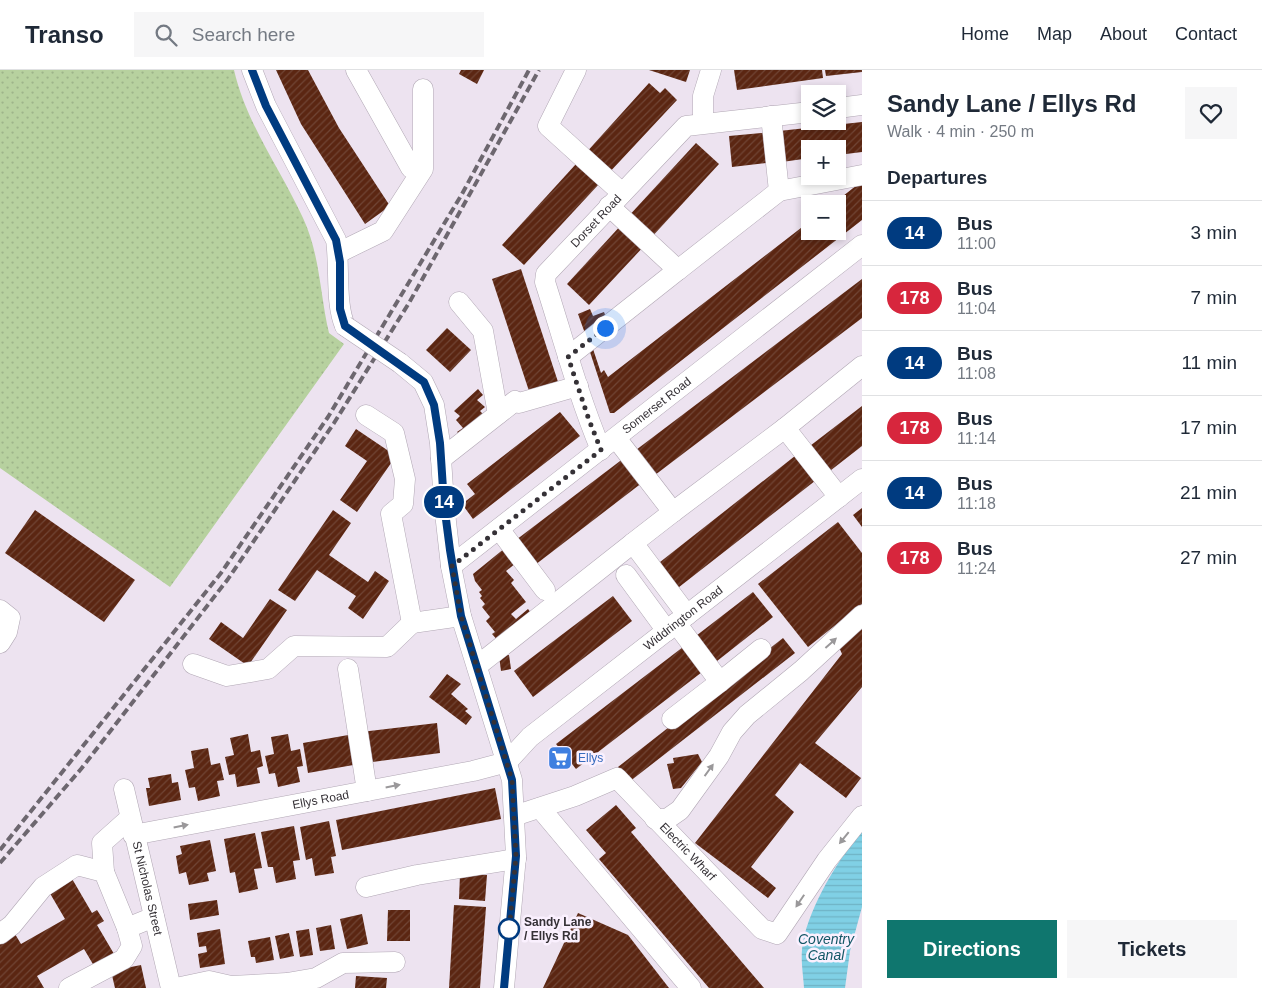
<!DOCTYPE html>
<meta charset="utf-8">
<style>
:root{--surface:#fff;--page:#f6f6f7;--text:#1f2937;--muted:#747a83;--line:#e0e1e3;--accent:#0f766e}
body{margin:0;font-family:Helvetica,sans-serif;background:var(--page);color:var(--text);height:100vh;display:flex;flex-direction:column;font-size:19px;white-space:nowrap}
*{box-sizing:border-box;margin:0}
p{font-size:16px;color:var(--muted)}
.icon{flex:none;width:28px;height:28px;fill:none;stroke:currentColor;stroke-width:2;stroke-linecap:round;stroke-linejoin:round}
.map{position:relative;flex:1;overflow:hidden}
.sheet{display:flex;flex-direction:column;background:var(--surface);width:400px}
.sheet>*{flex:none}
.badge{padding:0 10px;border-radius:16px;font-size:18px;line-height:32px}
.controls{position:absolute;left:801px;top:15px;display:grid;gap:10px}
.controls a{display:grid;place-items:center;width:45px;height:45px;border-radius:0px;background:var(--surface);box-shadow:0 2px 8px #0003;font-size:25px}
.you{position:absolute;width:25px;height:25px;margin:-12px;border:4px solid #fff;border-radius:50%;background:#1a73e8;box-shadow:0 0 0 8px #1a73e833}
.map>.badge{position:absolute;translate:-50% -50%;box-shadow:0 0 0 2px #fff}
h2{padding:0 25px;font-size:19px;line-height:45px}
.round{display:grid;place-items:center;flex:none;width:52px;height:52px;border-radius:0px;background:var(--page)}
.head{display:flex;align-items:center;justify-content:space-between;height:85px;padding:0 25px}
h1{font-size:24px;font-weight:700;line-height:38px}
.cta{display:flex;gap:10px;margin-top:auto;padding:10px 25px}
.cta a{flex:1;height:58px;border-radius:0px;background:var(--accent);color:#fff;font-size:20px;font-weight:700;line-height:58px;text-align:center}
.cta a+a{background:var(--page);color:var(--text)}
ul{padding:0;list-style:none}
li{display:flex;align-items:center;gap:15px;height:65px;padding:0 25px;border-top:1px solid var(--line)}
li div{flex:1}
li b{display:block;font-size:19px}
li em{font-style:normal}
li .badge{min-width:55px;font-weight:700;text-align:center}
header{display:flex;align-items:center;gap:30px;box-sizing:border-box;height:70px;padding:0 25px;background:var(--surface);border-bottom:1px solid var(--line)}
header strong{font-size:24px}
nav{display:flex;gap:28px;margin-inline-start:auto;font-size:18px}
.search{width:350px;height:45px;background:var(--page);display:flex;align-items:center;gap:12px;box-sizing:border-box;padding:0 18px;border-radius:0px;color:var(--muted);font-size:19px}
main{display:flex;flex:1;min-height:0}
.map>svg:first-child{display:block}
.park{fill:url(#park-dots)}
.water{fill:url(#water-rules)}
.building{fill:url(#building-hatch)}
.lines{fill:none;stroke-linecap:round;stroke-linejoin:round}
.minor-casing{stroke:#b1a7b4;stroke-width:21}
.minor{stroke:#fff;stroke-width:20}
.rail{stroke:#6d676f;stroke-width:4;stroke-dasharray:8 4;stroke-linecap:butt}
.minor-bridge-casing{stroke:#b1a7b4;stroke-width:21;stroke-linecap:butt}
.minor-bridge{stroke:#fff;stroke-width:20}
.oneway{fill:#9a989a}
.line-casing{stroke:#fff;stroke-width:11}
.line{stroke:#003b80;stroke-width:8}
.walk{stroke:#353136;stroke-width:5;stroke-dasharray:0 9}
.stop-dot{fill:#fff;stroke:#003b80;stroke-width:2.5}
.labels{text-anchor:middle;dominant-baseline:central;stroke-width:5;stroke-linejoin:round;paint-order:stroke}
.street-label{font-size:12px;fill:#353136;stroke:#faf0fe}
.shop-label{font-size:12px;fill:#366cbe;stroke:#faf0fe;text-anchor:start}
.stop-label{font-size:12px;font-weight:bold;fill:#353136;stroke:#faf0fe;text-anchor:start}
.water-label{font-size:14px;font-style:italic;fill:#135766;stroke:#faf0fe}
</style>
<header>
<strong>Transo</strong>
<div class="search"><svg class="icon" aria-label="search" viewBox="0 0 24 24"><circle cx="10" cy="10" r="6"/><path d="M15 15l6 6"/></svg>Search here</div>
<nav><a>Home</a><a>Map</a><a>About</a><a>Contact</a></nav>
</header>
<main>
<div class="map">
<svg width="862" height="918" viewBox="0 0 862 918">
<defs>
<pattern id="park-dots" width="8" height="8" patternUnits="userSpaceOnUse" patternTransform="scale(1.25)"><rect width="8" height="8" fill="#b7d19f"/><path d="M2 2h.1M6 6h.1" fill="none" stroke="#9eb48a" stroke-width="1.8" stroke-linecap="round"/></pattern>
<pattern id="water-rules" width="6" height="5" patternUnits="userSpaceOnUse" patternTransform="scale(1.25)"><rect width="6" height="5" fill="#80d0e5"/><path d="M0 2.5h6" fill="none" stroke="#6fb3c5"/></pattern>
<pattern id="building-hatch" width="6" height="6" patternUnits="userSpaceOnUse" patternTransform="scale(1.25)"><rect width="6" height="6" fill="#5b2612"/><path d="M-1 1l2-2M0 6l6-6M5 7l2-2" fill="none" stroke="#704535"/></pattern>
</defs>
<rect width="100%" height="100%" fill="#ede3f0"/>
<path class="park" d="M0,0H234C246,53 281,100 303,148C320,184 320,225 329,263L344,274L170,517L0,398Z"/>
<path class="water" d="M862,761V837L850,881L845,918H804C803,903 800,887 803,872C810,836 838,789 862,761Z"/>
<g class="building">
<polygon points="276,0 308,0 339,58 390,136 365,154 301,54"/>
<polygon points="461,0 484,0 477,14 459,4"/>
<polygon points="649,0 690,0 686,12"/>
<polygon points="734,0 822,0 823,8 737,20"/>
<polygon points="825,0 862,0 862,2 826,6"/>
<polygon points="649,13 660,23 665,18 677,30 607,105 584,85"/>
<polygon points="862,52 862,82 838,85 838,79 810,79 810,88 782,92 779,61"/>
<polygon points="771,62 774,92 732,97 729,66"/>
<polygon points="696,73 719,94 649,170 626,149"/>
<polygon points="576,94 599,114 524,195 502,175"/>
<polygon points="862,111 862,150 614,343 610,343 589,279 592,276 601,303 604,300 608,307 810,151 810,161 838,161 838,134 833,134"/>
<polygon points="623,153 646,174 589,235 567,214"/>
<polygon points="521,199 560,318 531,327 492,209"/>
<polygon points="862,209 862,248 651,408 632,383"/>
<polygon points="590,239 593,246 604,242 608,252 587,269 578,244"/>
<polygon points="447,258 471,280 450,302 426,280"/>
<polygon points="478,319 483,325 477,330 485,337 480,341 487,348 464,369 457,362 463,358 456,350 460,346 454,341"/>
<polygon points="862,336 862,376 826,404 806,379"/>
<polygon points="560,342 580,366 473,449 462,434 475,424 467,414"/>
<polygon points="356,359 396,386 357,442 340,430 367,391 345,376"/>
<polygon points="800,382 820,407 674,521 655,496"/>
<polygon points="628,385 647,409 531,498 512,473"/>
<polygon points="862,438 862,457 853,445"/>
<polygon points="35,440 135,510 104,552 5,483"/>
<polygon points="333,440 351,453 329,485 368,512 375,501 389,511 363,549 348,538 356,526 317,500 295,531 278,520"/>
<polygon points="838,452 862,483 862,534 808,577 758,514"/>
<polygon points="505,478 516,493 506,501 514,510 511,513 526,532 511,544 516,549 528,539 534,547 500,573 492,564 495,562 486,551 490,547 482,537 485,534 480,528 482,526 479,522 482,520 475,511 473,504"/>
<polygon points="753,522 773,547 712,595 692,569"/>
<polygon points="613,526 632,551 533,627 514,601"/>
<polygon points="270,529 287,540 248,596 209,569 221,552 243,568"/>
<polygon points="862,557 862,617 815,673 861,708 846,728 800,693 775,725 794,742 751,797 776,818 768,828 695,773 842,584 839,577"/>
<polygon points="783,568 795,583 629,712 618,697"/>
<polygon points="687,574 706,599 576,699 556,674"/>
<polygon points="509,585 511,599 501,601 499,586"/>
<polygon points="447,604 461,614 451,624 468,639 465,641 472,647 466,655 429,627"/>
<polygon points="437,653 440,683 365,693 361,662"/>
<polygon points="248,664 251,682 260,680 263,696 257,698 260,713 237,717 235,704 229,705 225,687 234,685 230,668"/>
<polygon points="288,664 291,681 300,679 303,696 297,697 300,712 278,717 275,703 269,704 265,686 274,684 271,667"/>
<polygon points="354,664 359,694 308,703 303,673"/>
<polygon points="208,678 211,695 220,693 224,710 217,711 220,726 198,731 195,717 189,718 185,700 194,698 191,681"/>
<polygon points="698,684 702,692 681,718 673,719 667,694 674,693 673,688"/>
<polygon points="171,704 172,713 178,712 181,730 149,736 146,718 150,718 148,708"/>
<polygon points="495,718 501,749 342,780 336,750"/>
<polygon points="616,735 636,758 631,762 764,918 709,918 599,789 606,783 586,760"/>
<polygon points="329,751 336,786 331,787 334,803 315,806 312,788 306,790 300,757"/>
<polygon points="294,756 300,790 293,791 296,809 276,813 273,797 268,797 261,762"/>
<polygon points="255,763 262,798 254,799 258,819 239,823 235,802 230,803 224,769"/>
<polygon points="210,770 216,801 207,803 209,811 189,815 186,802 179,804 176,786 182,784 180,776"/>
<polygon points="460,804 487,805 485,831 459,829"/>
<polygon points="71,807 92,843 97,840 104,851 97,855 117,889 97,901 84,879 37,906 44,918 0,918 0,872 15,864 21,874 65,849 48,820"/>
<polygon points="217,830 219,845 190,850 188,834"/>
<polygon points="454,835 486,837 480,918 449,918"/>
<polygon points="388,840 410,840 410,871 387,871"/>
<polygon points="578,843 628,865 669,918 543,918"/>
<polygon points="362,844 368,874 347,879 340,849"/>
<polygon points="331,855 335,879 320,881 316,858"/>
<polygon points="220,859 225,894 200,898 198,884 207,882 206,876 199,877 197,863"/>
<polygon points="309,859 313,885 300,887 296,861"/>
<polygon points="289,863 294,886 280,889 275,866"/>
<polygon points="270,867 274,890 256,893 255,887 251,887 248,871"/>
<polygon points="141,895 146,918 115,918 111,901"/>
<polygon points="356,906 387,908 386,918 355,918"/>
</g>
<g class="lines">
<defs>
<g id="minor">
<path d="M252,0L266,36L336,170C340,196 335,233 345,256"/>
<polyline points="356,0 411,98"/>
<polyline points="576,0 548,56 622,123"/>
<polyline points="838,38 862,35"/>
<polyline points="703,53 703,26 711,0"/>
<polyline points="779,121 862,105"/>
<polyline points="338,183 383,161 423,99 423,19"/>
<polyline points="678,200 779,121 771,46"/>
<polyline points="459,232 483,261 498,344"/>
<polyline points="568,287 678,200 609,136"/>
<polyline points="400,293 423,312 434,335 440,373 444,434 451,496 461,546 512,710 516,786 504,918"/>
<polyline points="366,345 394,363 405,409 403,434 391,444 412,553 461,546"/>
<polyline points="785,358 862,296"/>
<polyline points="616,368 673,442 633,473"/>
<path id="s1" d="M601,380C578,325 563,268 545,212L546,204L686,56L810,42"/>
<polyline points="441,389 515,331 519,333 578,316"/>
<polyline points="673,442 785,358 839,427"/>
<polyline points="499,459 545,520"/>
<path id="s2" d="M451,496L862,175"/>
<polyline points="626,505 667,561"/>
<polyline points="0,540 10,548 7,562 0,573"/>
<polyline points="676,553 720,612 761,579"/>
<polyline points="193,594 227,606 268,599 294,576 387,577 412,553"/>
<polyline points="477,596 633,473 687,545"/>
<polyline points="348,599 367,721"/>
<polyline points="672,649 720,612"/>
<path id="s3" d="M124,719L171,918"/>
<polyline points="540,738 691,918"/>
<path id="s4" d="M514,746L575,726L617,708L762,859L777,864L827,790L862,746"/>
<polyline points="655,749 667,749 680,740 719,686 732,662 747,645 801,601 862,545"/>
<path id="s5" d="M133,765L473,701L507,692L530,667L862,409"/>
<polyline points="104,802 102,773 130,748"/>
<polyline points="366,817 417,805 516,789"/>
<polyline points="0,864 12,855 43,817 77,795 104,802 127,858 154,847"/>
<polyline points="69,918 124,889 132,876 127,858"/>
<polyline points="176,918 209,911 231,916 287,913 316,908 343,893 395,892"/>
</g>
</defs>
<use href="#minor" class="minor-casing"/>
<use href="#minor" class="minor"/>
<g class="rail">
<polyline points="0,780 221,503 328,347 462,124 529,0"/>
<polyline points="0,793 81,699 228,509 334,353 409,233 539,0"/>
</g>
<defs>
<polyline id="minor-bridge" points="345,256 400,293"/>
</defs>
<use href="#minor-bridge" class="minor-bridge-casing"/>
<use href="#minor-bridge" class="minor-bridge"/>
</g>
<defs><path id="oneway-solid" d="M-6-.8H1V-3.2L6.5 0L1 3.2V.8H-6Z" transform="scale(1.25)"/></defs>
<g class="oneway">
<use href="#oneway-solid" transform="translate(831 573) rotate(-42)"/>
<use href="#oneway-solid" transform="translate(709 700) rotate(-54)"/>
<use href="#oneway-solid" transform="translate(393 716) rotate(-11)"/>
<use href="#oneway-solid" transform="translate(181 756) rotate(-11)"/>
<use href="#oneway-solid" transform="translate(844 768) rotate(129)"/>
<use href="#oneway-solid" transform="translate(800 831) rotate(124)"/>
</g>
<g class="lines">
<defs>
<polyline id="line" points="252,0 266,36 336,170 340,192 340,239 345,256 424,312 434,335 440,373 444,434 450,480 461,546 512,710 516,786 504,918"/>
</defs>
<use href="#line" class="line-casing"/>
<use href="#line" class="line"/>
<polyline class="walk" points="509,859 509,862 516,786 512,710 461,546 452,496 601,380 589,350 568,287 605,258"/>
</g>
<defs>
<symbol id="supermarket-square" viewBox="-11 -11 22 22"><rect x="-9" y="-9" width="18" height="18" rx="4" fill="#3f7fe0" stroke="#faf0fe"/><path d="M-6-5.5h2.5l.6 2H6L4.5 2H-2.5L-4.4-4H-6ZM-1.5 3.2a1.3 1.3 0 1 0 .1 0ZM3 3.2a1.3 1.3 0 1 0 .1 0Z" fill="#fff"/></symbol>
</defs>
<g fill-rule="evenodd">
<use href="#supermarket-square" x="546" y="674" width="28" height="28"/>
</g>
<circle class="stop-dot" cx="509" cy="859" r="10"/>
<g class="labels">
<g class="street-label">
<text stroke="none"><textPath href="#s1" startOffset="258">Dorset Road</textPath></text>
<text stroke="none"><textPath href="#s2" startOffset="261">Somerset Road</textPath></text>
<text stroke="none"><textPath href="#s5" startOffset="609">Widdrington Road</textPath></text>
<text stroke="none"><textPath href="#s5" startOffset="191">Ellys Road</textPath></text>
<text stroke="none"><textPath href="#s4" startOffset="212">Electric Wharf</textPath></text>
<text stroke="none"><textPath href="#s3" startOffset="102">St Nicholas Street</textPath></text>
</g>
<g class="shop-label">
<text x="578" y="688">Ellys</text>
</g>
<g class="stop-label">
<text x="524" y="852">Sandy Lane<tspan x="524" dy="14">/ Ellys Rd</tspan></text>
</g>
<g class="water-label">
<text x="826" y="869">Coventry<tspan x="826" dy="16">Canal</tspan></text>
</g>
</g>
</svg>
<div class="controls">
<a><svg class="icon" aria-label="layers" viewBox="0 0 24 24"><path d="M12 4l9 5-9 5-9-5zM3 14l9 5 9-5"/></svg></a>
<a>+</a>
<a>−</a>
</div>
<div class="you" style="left:605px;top:258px"></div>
<b class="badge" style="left:444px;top:432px;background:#003b80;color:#fff">14</b>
</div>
<section class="sheet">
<div class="head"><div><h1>Sandy Lane / Ellys Rd</h1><p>Walk · 4 min · 250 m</p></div><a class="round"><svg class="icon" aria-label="heart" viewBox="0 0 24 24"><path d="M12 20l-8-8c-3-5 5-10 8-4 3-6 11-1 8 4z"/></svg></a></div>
<h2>Departures</h2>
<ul>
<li><span class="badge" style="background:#003b80;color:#fff">14</span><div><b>Bus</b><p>11:00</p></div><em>3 min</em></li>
<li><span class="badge" style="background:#d7263d;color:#fff">178</span><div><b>Bus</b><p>11:04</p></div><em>7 min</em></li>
<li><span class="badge" style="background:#003b80;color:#fff">14</span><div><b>Bus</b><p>11:08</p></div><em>11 min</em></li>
<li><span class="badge" style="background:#d7263d;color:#fff">178</span><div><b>Bus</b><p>11:14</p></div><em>17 min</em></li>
<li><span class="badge" style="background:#003b80;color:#fff">14</span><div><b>Bus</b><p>11:18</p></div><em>21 min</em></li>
<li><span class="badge" style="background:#d7263d;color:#fff">178</span><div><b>Bus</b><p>11:24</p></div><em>27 min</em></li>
</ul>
<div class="cta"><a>Directions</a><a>Tickets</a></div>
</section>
</main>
